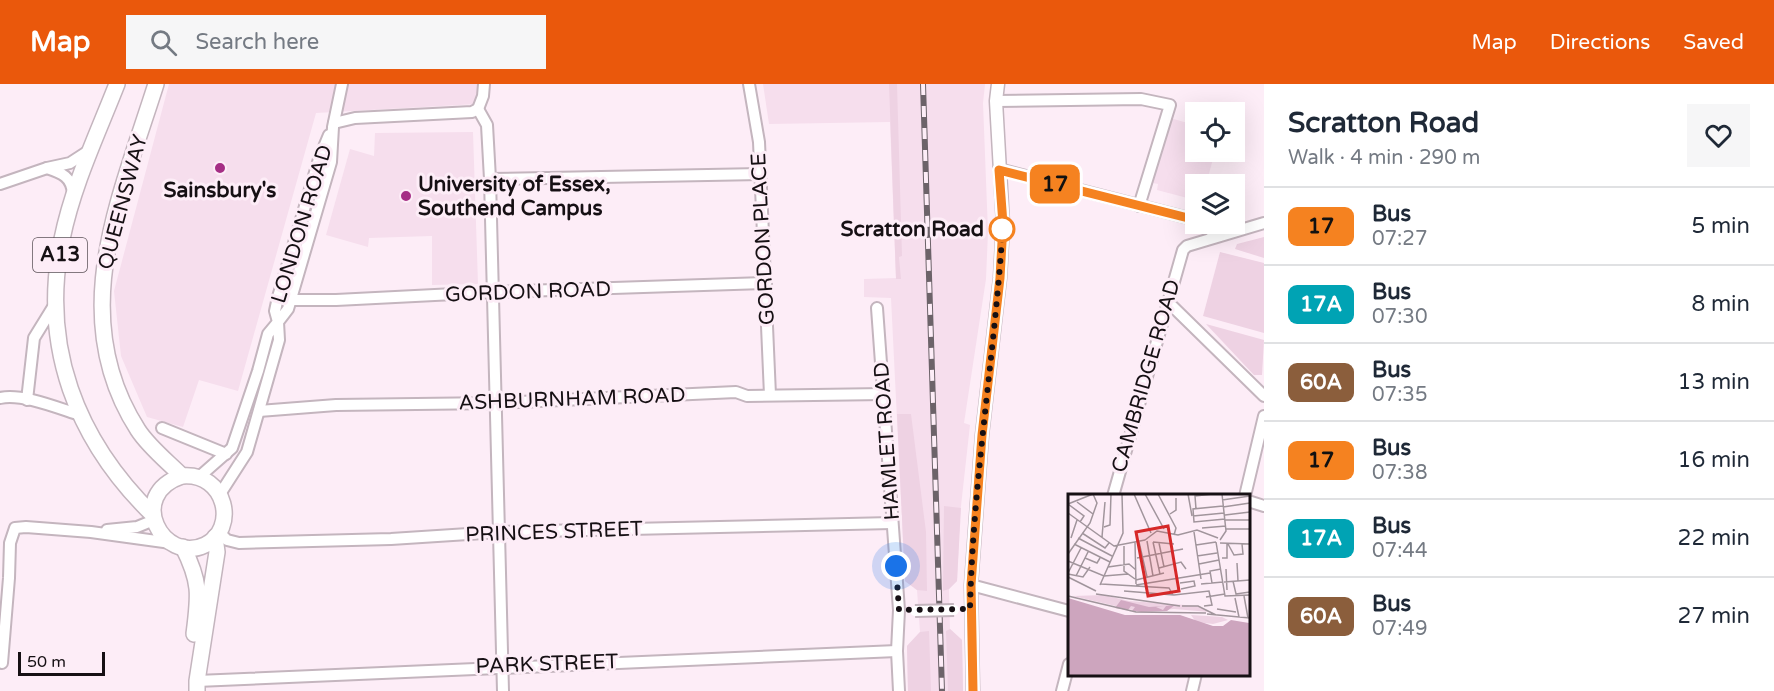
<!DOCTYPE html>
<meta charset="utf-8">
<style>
:root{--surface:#fff;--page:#f6f6f7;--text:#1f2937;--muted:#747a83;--line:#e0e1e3;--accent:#ea580c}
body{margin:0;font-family:"Varela Round",sans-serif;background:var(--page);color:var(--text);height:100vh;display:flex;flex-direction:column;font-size:22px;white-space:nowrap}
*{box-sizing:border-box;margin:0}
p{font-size:20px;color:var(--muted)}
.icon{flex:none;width:33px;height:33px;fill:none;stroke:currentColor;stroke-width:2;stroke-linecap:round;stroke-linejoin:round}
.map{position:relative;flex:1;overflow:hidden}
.side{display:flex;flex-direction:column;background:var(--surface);width:510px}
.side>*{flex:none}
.badge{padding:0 12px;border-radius:9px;font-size:21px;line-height:39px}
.tools{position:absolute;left:1185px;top:18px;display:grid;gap:12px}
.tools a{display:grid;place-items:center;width:60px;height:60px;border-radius:0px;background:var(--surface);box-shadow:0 6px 24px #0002;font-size:30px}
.scale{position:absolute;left:18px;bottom:15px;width:87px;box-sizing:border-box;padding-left:6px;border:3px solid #161014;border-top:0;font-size:16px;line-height:21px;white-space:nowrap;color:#161014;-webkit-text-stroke:4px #fdedf7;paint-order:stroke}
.you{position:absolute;width:30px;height:30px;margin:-15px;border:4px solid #fff;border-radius:50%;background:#1a73e8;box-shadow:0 0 0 9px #1a73e833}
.map>.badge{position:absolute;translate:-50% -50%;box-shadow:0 0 0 3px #fff}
.round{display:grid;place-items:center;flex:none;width:63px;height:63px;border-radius:0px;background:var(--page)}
.summary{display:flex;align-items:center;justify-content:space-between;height:102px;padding:0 24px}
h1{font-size:28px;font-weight:800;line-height:45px}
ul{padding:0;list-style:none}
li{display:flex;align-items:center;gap:18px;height:78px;padding:0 24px;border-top:2px solid var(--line)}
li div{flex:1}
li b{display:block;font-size:22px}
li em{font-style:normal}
li .badge{min-width:66px;font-weight:700;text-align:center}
header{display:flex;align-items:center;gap:36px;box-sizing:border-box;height:84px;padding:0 30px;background:var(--accent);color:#fff}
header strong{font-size:28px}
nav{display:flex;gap:33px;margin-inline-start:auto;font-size:21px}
.search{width:420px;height:54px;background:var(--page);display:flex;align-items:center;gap:15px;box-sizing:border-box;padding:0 21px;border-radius:0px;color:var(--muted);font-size:22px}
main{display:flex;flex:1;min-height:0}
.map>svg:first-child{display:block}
.built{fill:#f6deed}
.green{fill:#eed2e3}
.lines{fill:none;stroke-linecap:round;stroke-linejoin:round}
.minor-casing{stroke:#c4b5be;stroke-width:14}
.tertiary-casing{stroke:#c4b5be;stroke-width:15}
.primary-casing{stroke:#c4b5be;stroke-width:18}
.minor{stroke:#fff;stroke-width:10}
.tertiary{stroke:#fff;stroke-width:12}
.primary{stroke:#fff;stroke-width:15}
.rail-casing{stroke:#6c6369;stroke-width:6}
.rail{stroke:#fdedf7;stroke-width:4;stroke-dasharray:11;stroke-linecap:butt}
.minor-bridge-casing{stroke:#c4b5be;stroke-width:14;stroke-linecap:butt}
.minor-bridge{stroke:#fff;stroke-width:10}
.line-casing{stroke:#fff;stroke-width:14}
.line{stroke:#f58220;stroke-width:9}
.walk{stroke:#161014;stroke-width:6;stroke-dasharray:0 10.8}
.poi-dot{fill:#a52e85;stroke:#fdedf7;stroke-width:2}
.stop-dot{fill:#fff;stroke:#f58220;stroke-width:3}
.labels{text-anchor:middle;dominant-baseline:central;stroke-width:6;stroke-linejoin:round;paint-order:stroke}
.shield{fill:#fdedf7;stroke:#5b5258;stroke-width:1.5}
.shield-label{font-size:20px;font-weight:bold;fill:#161014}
.poi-label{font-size:21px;font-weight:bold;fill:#161014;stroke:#fdedf7;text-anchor:start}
.street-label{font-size:21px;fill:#161014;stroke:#fdedf7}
.stop-label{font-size:21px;font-weight:bold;fill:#161014;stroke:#fdedf7;text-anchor:end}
.inset-road{fill:none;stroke:#a1959c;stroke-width:1.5}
.view{fill:#d62828;fill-opacity:0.15;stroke:#d62828;stroke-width:3}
.inset-edge{fill:none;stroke:#161014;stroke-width:3}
</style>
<header>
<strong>Map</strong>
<div class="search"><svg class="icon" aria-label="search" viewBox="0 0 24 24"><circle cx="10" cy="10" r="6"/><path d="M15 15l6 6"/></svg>Search here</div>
<nav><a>Map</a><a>Directions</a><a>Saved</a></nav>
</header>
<main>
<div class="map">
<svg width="1264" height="607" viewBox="0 0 1264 607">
<rect width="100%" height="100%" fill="#fdedf7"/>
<g class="built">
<polygon points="169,0 477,0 477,20 316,29 238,307 199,296 183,343 147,333 121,272 114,207"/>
<polygon points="763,0 985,0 983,19 988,148 986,195 964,339 970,341 960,431 957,497 949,505 950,545 962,556 963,607 908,607 907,562 920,548 917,506 905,497 891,214 864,213 864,195 896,194 890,38 769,40"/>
<polygon points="1170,34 1195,41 1196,68 1215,68 1206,100 1196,100 1195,116 1157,106 1158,100 1153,99"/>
<polygon points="473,48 478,200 432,201 432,152 369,154 368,163 326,151 350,65 374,72 375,49"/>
</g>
<g class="green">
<polygon points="889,0 897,0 902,172 899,173 901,195 896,195"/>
<polygon points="1264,153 1264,174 1235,165 1237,160"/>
<polygon points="1220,168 1264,179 1264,249 1203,232"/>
<polygon points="1206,240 1264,256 1262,291 1254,291"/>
<polygon points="897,330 911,330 926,448 927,507 917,506 905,497"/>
<polygon points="944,422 961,424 957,497 949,505 943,507"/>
<polygon points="950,545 962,556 963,607 948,607 946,547"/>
<polygon points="929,547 931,607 908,607 907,562 920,548"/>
</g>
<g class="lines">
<defs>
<g id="minor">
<polyline points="749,0 759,58 770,311"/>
<polyline points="996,17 1141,15 1170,21 1139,122"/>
<polyline points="478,25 487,41 490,95 503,607"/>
<polyline points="478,25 483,12 484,0"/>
<polyline points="334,39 355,34 472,28 478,25"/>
<polyline points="999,85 1196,136"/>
<polyline points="490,95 761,90"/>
<polyline points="0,100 47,84"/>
<path d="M73,110C72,93 62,89 47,84L70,79L90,66"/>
<polyline points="1200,140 1219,152"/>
<polyline points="290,216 336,216 494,208 766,199"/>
<polyline points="1168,218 1264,312"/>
<polyline points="877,224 899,526 897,567 899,607"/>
<path d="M0,314C22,309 58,324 80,331"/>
<polyline points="27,316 34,254 55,220"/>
<polyline points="259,327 336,321 497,319 736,308 747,312 884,310"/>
<polyline points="162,344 226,370"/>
<polyline points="199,393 232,364 258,287 268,250 278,238 275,227 278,213 319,75 329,51"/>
<polyline points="220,410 247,368 279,256 278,238 288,225 331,78 333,43 342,0"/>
<polyline points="1113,412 1183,166 1187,162 1264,139"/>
<polyline points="1245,412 1264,332"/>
<polyline points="1248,417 1264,422"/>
<polyline points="107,446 137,443 154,436"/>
<polyline points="219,448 227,456 239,459 391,455 499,448 892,439"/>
<polyline points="971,501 1069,527"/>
<polyline points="2,579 9,494 10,459 15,444 26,443 91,448 171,459"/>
<polyline points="197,597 897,567"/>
<polyline points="1062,607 1069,580"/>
<polyline points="1192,607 1196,590"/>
</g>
<polyline id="tertiary" points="973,607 971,501 982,351 1000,194 1003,140 996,17 998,0"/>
<g id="primary">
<path d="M117,0C97,51 73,101 62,155C40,262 76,356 153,431"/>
<path d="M156,0C120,114 65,233 138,346C149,363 168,378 182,392"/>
<path d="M182,392C227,388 238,446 205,461C163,481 125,411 182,392Z"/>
<path d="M183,463C201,499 199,511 194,550"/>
<polyline points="197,607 197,597 217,468 215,453"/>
</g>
</defs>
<use href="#minor" class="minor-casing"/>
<use href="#tertiary" class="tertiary-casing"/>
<use href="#primary" class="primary-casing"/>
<use href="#minor" class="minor"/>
<use href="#tertiary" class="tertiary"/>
<use href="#primary" class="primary"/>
<defs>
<polyline id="rail" points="923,0 942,607"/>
</defs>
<use href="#rail" class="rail-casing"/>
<use href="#rail" class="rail"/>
<defs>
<polyline id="minor-bridge" points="915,527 954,526"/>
</defs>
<use href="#minor-bridge" class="minor-bridge-casing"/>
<use href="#minor-bridge" class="minor-bridge"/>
</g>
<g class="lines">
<defs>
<polyline id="line" points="973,607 971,501 982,351 1000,194 1003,140 999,86 1196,136"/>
</defs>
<use href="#line" class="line-casing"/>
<use href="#line" class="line"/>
<path class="walk" d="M896,482L899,526L970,525C973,396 995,269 1003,140L1002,145"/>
</g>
<g class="poi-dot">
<circle cx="220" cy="84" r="6"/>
<circle cx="406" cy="112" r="6"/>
</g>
<circle class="stop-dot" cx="1002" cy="145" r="12"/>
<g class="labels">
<rect class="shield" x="33" y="154" width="54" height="34" rx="4.5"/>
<g class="shield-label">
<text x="60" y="171">A13</text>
</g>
<g class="poi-label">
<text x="418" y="100">University of Essex,<tspan x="418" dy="24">Southend Campus</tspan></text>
<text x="220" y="106" text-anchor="middle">Sainsbury's</text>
</g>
<g class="street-label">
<text transform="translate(123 118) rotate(-75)">QUEENSWAY</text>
<text transform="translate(302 140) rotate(-73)">LONDON ROAD</text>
<text transform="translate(763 155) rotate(-93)">GORDON PLACE</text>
<text transform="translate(528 208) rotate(-2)">GORDON ROAD</text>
<text transform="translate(1146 292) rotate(-74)">CAMBRIDGE ROAD</text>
<text transform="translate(572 315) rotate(-2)">ASHBURNHAM ROAD</text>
<text transform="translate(887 357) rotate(-94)">HAMLET ROAD</text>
<text transform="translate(554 448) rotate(-2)">PRINCES STREET</text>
<text transform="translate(547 580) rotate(-2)">PARK STREET</text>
</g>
<g class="stop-label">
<text x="984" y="145">Scratton Road</text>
</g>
</g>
<g transform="translate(1068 410)">
<rect width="182" height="182" fill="#fdedf7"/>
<path d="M36,101L61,107L131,112L142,118L106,115L73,118L5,102ZM123,121L154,123L160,126L145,130L128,128Z" fill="#eed2e3"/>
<path d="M53,106L81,113L97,112L88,113L95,116L98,112L107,111L99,117L73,118L64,117L67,113L63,112L60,116L47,114Z" fill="#d2aac3"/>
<path d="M0,104L57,121H112L145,132H155L163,126L181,129V181H0Z" fill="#cda5be"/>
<path class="inset-road" d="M66,0L83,39M77,0L96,35M90,0L108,34L106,41M120,0L124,22M154,6L182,2M9,8L25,20M0,10L16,22L12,28M0,10L25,0M155,12L125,15L126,28L157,25M155,13L182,9M128,15L127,2L145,0M0,19L46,52L77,46M102,20L108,16V4M157,21L182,18M125,22L156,19M157,26H182M36,33L42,31L43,0M134,34L158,32M158,35H182M126,38L133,85M14,39L37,54L41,49M34,43L37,8M3,44L9,26M10,44L44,62M77,46L89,37L110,41L129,36L150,44M152,46L158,37L154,0M79,47L85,82M67,48L68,90M71,48L79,83M85,48L92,80M85,48L106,50M148,48L157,102L182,101M91,49L96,73M152,49L182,50M6,50L42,68M160,50L166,61L175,60L174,50M128,51L148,48M56,52V77L67,85M0,60L22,29L29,9L25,0M129,62L149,59M17,64L29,69L32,64M69,64L115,55M154,64H159V50M0,67L36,82L60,80M169,69L170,87M131,70L151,66M40,73L61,70L68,76M91,74L113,68L118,75M158,75L159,96M0,79L13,54M0,80L15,83L22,73M8,82L20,58M0,83L28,97M68,86L96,79M165,87L168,100L182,98M156,88L182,86M112,89L126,87L127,92L113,95M144,89L142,77L153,75M33,90L101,94L105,101M133,90L155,88M32,91L55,39L54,0M68,91L142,79M56,97L106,101L141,97L144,111L136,112M28,100L112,112M0,102L68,118L138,119M176,102L180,124M138,103L157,100M167,104L171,123M114,112H130L148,121M149,115L168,118M139,120L182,124"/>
<path class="view" d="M100,32L111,97L80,102L68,38Z"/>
<rect width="182" height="182" class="inset-edge"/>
</g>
</svg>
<div class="tools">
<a><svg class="icon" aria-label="locate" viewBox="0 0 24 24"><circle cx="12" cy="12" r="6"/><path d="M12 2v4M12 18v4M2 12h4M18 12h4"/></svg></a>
<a><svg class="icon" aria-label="layers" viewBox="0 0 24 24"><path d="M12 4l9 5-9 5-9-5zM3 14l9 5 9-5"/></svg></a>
</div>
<div class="scale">50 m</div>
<div class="you" style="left:896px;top:482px"></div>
<b class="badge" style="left:1055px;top:100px;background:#f58220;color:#111">17</b>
</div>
<section class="side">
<div class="summary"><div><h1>Scratton Road</h1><p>Walk · 4 min · 290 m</p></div><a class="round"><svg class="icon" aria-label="heart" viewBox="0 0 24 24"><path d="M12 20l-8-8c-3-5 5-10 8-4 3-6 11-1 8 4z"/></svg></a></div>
<ul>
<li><span class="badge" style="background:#f58220;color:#111">17</span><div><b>Bus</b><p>07:27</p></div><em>5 min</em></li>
<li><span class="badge" style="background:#00a3b4;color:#fff">17A</span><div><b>Bus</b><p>07:30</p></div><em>8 min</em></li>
<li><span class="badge" style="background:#8b5e3c;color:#fff">60A</span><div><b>Bus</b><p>07:35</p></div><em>13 min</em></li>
<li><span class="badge" style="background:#f58220;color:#111">17</span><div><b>Bus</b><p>07:38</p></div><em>16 min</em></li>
<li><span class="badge" style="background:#00a3b4;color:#fff">17A</span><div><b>Bus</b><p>07:44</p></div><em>22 min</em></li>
<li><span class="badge" style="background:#8b5e3c;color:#fff">60A</span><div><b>Bus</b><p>07:49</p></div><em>27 min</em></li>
</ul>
</section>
</main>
